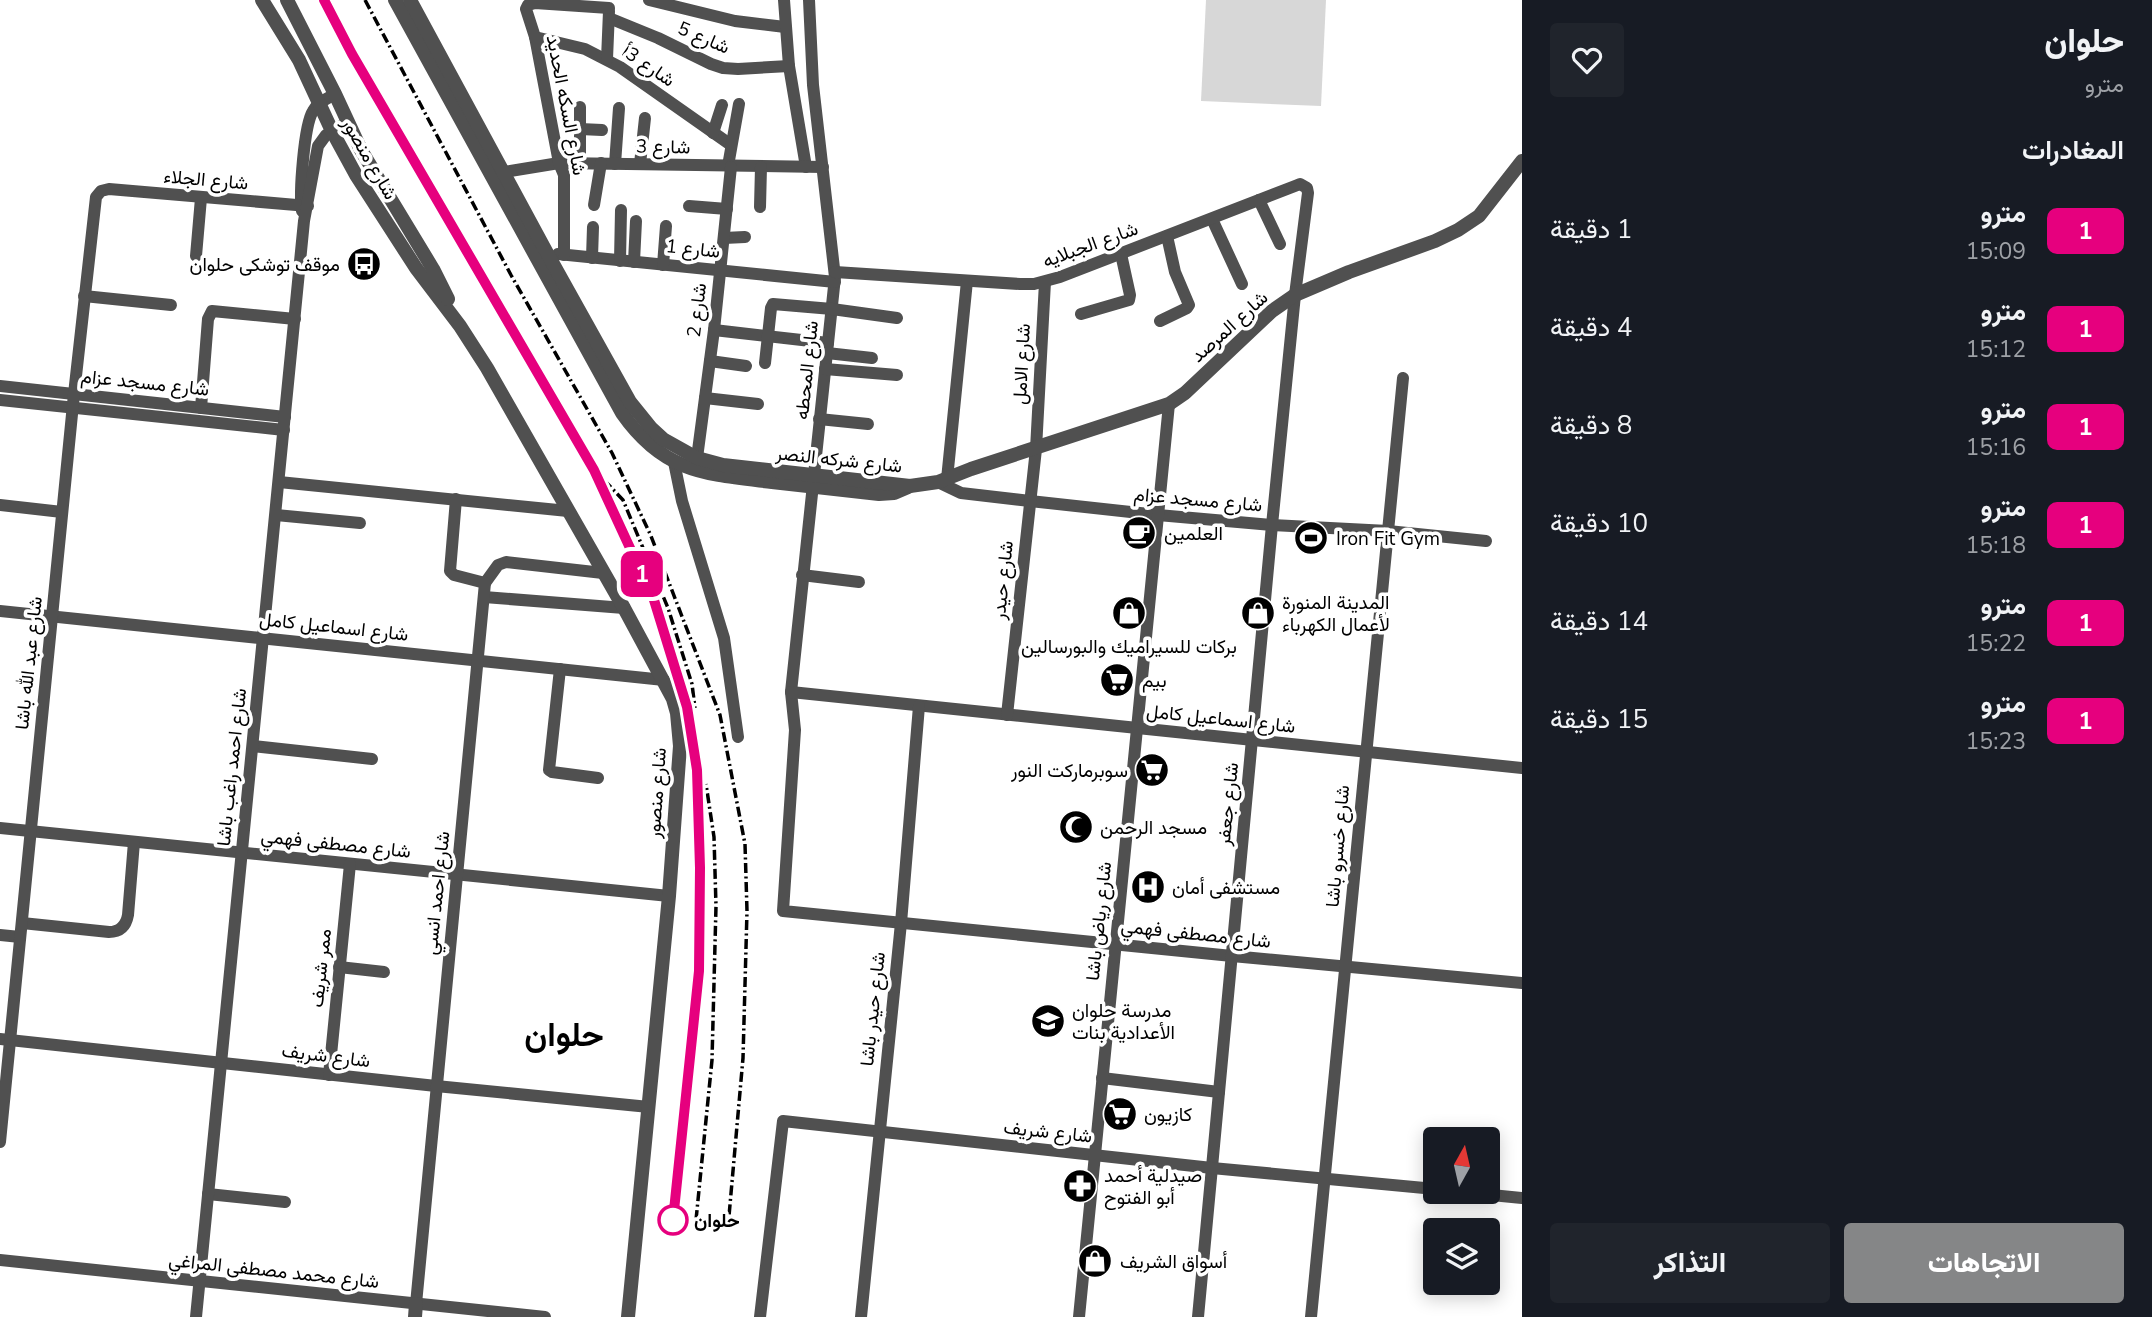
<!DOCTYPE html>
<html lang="ar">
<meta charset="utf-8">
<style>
body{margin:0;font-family:"Nunito Sans",Vazirmatn,sans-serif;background:#20242c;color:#f1f3f6;direction:rtl;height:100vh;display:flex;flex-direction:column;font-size:26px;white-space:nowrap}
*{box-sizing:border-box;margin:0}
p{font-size:23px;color:#9ea1a6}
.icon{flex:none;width:38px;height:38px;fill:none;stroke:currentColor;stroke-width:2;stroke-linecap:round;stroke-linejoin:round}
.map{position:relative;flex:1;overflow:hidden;direction:ltr}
.details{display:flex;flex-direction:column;background:#171b24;width:630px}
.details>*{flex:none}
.badge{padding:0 14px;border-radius:10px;font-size:24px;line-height:46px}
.needle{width:46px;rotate:8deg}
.buttons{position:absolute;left:1423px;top:1127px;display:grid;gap:14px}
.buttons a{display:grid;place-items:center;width:77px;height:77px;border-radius:7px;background:#171b24;box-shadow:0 4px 18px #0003;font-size:35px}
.map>.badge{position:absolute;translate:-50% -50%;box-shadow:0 0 0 4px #fff}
h2{padding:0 28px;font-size:26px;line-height:63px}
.round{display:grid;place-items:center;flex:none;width:74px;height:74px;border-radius:7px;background:#20242c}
.headline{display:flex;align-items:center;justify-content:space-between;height:119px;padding:0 28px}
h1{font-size:33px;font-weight:800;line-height:52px}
.button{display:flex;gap:14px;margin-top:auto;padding:14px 28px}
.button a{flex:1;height:80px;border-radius:7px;background:#858687;color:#fff;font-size:28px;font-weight:800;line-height:80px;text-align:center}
.button a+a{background:#20242c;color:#f1f3f6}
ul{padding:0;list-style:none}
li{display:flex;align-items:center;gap:21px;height:98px;padding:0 28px}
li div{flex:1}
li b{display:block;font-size:26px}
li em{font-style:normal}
li .badge{min-width:77px;font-weight:700;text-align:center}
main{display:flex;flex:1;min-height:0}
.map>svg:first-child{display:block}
.green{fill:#d7d7d7}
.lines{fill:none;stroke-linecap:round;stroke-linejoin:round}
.minor{stroke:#505050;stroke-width:12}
.tertiary{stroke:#505050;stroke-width:14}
.rail{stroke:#000;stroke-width:3.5;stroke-dasharray:10 3.5 2 3.5;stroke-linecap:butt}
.line-casing{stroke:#fff;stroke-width:16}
.line{stroke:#e6007e;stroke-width:10}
.stop-dot{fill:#fff;stroke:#e6007e;stroke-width:3.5}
.labels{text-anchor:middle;stroke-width:7;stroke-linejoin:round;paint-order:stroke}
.street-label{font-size:19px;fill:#000;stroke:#fff}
.poi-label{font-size:19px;fill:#000;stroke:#fff;text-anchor:start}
.stop-label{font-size:19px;font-weight:bold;fill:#000;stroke:#fff;text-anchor:start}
.town-label{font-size:33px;font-weight:bold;fill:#000;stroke:#fff}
</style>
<main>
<section class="details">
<div class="headline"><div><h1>حلوان</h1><p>مترو</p></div><a class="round"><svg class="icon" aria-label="heart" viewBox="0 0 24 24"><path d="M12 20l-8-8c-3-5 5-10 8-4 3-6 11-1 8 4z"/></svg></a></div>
<h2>المغادرات</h2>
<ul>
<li><span class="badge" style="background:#e6007e;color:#fff">1</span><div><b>مترو</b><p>15:09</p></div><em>1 دقيقة</em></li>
<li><span class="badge" style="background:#e6007e;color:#fff">1</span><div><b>مترو</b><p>15:12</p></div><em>4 دقيقة</em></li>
<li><span class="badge" style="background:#e6007e;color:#fff">1</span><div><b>مترو</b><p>15:16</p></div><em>8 دقيقة</em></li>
<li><span class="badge" style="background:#e6007e;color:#fff">1</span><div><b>مترو</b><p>15:18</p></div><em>10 دقيقة</em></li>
<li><span class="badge" style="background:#e6007e;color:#fff">1</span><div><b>مترو</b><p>15:22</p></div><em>14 دقيقة</em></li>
<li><span class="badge" style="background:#e6007e;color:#fff">1</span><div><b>مترو</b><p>15:23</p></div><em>15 دقيقة</em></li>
</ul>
<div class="button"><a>الاتجاهات</a><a>التذاكر</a></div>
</section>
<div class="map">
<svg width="1522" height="1317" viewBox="0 0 1522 1317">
<rect width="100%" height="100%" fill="#fff"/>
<polygon class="green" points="1206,0 1326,0 1321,106 1201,101"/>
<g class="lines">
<g class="minor">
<polyline points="649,0 735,21 785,27"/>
<polyline points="784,0 789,66 806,167"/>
<polyline points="809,0 813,85 835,277 791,692 795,730 783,911 1232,956 1522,983"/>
<polyline points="609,18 658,38 711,64 723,68 738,69 789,66"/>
<polyline points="535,37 585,49 620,67 731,145"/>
<polyline points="607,59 609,11"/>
<polyline points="580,107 580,163"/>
<polyline points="580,129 602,130"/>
<polyline points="713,133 722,105"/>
<polyline points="615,164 619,108"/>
<polyline points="640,164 645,118"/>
<polyline points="728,166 739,104"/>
<polyline points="504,172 559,163 823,167"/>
<polyline points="1259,200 1280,244"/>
<polyline points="594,205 601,163"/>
<polyline points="689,206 727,209"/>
<polyline points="760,207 761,167"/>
<path d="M 302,211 C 299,194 304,125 313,111 C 318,102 327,99 335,94"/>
<polyline points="1212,219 1242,284"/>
<polyline points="724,238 745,237"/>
<polyline points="558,254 835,282"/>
<polyline points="564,255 564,175 559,163 535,37 526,9 528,5 535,3 609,8"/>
<polyline points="196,256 201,198"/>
<polyline points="592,258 593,227"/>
<polyline points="620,261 621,210"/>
<polyline points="634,262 636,221"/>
<polyline points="663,265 666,226"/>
<polyline points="835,272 1020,284 1034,284 1060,277 1295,186 1300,184 1307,188 1308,193 1295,295 1272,525 1198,1317"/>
<polyline points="84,296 171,305"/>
<polyline points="1081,314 1129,300 1130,295 1121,254"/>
<polyline points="1160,321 1187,308 1189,305 1175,272 1167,236"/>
<polyline points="714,330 828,343"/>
<polyline points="827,353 872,358"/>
<polyline points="710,361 746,366"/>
<polyline points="765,363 771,308 773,304 832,309 897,318"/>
<polyline points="825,369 897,375"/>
<polyline points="0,386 285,417"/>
<polyline points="705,398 758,404"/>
<polyline points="0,400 284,430"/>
<polyline points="201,408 208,319 212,311 295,319"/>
<polyline points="819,419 868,424"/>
<polyline points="697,458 714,330 731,167"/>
<polyline points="674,462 682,501 724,638 738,737"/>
<polyline points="947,479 967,281"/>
<polyline points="279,482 568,511"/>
<polyline points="938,482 961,493 1030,501 1158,515 1272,525 1388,531 1486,541"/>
<polyline points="0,505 62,512"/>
<polyline points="276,515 360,523"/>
<polyline points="802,575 859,582"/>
<polyline points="485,583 498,565 506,562 603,573"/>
<polyline points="484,597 624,608"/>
<polyline points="0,611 664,680"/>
<polyline points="560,669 549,770 552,772 598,778"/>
<polyline points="791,692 1522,768"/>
<polyline points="1007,715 1036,449 1045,282"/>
<polyline points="253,746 372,759"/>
<polyline points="0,828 669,896"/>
<path d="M 22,923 L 109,932 C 120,932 126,926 128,915 L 134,842"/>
<polyline points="0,935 20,937"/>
<polyline points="339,967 384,972"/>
<polyline points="0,1039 436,1086 649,1107"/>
<polyline points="329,1075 350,864"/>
<polyline points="1102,1078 1219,1092"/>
<polyline points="0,1142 74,394 96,197 101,191 109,189 308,206"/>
<polyline points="1461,1192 1522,1198"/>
<polyline points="208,1194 285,1202"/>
<polyline points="0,1260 545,1317"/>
<polyline points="416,1304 485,583 454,575 450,571 456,499"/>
<polyline points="196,1317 304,221 318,146 326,135 347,122"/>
<polyline points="760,1317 783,1121 1212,1168 1435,1189"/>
<polyline points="861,1317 901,923 919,706"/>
<polyline points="1079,1317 1169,404"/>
<polyline points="1311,1317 1403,378"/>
</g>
<g class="tertiary">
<polyline points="262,0 299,60 332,131 356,175 416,268 460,326 487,368 624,608 673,699 677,713 680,746 669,896 628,1317"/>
<polyline points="287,0 335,94 361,150 433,269 448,299"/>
<path d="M 395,0 L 622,413 C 664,473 705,474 772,482 C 807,486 843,490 879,494 L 894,493 L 908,487"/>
<polyline points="410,0 547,253 630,402 651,428 663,439 697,458 723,465 910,486 938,482 971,469 1169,404 1185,393 1272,311 1295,295 1349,272 1435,241 1458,230 1479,216 1522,161"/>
<polyline points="415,1317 416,1304"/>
</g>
<g class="rail">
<polyline points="324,0 352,54 594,470 654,600 687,707 697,770 699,971 673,1220"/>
<polyline points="365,0 511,275 612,453 651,536 720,715 745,844 747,911 743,1058 729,1216"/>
<polyline points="604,480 623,500 668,608 692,684 695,708"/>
<polyline points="696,1220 712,1060 716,906 714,837 706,784"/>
</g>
</g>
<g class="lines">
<g class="line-casing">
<polyline id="line" points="324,0 352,54 594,470 654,600 687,707 697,770 700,868 699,971 673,1220"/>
</g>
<use href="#line" class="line"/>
</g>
<defs>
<g id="bus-disc" transform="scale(1.75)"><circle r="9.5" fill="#000" stroke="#fff"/><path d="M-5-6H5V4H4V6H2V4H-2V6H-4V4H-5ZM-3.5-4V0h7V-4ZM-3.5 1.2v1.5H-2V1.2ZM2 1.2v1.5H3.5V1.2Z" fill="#fff"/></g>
<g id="cafe-disc" transform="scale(1.75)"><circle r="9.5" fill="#000" stroke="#fff"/><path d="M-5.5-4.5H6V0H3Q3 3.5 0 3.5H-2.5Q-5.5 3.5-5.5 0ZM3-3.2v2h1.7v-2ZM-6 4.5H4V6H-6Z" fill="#fff"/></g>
<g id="stadium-disc" transform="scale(1.75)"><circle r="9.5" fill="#000" stroke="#fff"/><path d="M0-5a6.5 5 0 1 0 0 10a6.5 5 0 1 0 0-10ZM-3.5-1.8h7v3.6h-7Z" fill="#fff"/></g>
<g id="shop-disc" transform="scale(1.75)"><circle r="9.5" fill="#000" stroke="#fff"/><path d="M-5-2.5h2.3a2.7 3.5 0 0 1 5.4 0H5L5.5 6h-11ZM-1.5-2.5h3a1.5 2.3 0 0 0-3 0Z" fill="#fff"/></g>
<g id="supermarket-disc" transform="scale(1.75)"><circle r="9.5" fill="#000" stroke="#fff"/><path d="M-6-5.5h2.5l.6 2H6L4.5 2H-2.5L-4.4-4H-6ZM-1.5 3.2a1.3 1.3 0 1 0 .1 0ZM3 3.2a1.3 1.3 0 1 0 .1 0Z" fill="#fff"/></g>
<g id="mosque-disc" transform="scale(1.75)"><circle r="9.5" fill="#000" stroke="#fff"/><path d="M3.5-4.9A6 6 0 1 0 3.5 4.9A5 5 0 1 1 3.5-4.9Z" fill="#fff"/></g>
<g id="hospital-disc" transform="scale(1.75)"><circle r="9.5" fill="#000" stroke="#fff"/><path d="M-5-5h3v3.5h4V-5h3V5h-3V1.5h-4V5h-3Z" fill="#fff"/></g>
<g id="school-disc" transform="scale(1.75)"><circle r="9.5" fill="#000" stroke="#fff"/><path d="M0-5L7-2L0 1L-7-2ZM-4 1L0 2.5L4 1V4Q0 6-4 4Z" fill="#fff"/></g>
<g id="pharmacy-disc" transform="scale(1.75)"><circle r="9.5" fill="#000" stroke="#fff"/><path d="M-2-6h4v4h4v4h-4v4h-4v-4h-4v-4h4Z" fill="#fff"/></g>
</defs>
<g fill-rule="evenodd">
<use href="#bus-disc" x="364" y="264"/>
<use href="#cafe-disc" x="1139" y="533"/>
<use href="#stadium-disc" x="1311" y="538"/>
<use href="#shop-disc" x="1129" y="613"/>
<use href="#shop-disc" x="1258" y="613"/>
<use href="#supermarket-disc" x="1117" y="680"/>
<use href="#supermarket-disc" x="1152" y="770"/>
<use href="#mosque-disc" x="1076" y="827"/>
<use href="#hospital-disc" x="1148" y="887"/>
<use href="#school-disc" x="1048" y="1021"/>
<use href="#supermarket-disc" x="1120" y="1114"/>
<use href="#pharmacy-disc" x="1080" y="1186"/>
<use href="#shop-disc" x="1095" y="1261"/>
</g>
<circle class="stop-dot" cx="673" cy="1220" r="14"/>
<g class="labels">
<g class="street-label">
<text transform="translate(704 37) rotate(23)" y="7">شارع 5</text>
<text transform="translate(649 65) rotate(34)" y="7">شارع 3أ</text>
<text transform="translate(567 105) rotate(79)" y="7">شارع السكه الحديد</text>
<text transform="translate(663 146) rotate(1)" y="7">شارع 3</text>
<text transform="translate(370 158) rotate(60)" y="7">شارع منصور</text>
<text transform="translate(206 179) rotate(5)" y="7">شارع الجلاء</text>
<text transform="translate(1090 244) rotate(-20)" y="7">شارع الجبلايه</text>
<text transform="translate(693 248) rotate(6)" y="7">شارع 1</text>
<text transform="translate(696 310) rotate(-83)" y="7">شارع 2</text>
<text transform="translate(1229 326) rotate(-42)" y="7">شارع المرصد</text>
<text transform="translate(1021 364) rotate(-87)" y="7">شارع الامل</text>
<text transform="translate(806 370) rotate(-84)" y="7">شارع المحطه</text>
<text transform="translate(145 382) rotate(6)" y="7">شارع مسجد عزام</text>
<text transform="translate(839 459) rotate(6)" y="7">شارع شركه النصر</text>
<text transform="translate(1198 499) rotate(5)" y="7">شارع مسجد عزام</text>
<text transform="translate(1002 580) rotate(-84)" y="7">شارع حيدر</text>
<text transform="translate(334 626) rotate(6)" y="7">شارع اسماعيل كامل</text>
<text transform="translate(28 663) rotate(-84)" y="7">شارع عبد الله باشا</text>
<text transform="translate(1221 718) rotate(6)" y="7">شارع اسماعيل كامل</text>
<text transform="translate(231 767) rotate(-84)" y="7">شارع احمد راغب باشا</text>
<text transform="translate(656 793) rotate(-86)" y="7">شارع منصور</text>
<text transform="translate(1227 804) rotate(-84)" y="7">شارع جعفر</text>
<text transform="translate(336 843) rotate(6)" y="7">شارع مصطفى فهمي</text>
<text transform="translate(1337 846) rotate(-85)" y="7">شارع خسرو باشا</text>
<text transform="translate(436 893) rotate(-84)" y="7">شارع احمد انسي</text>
<text transform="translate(1098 921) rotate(-84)" y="7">شارع رياض باشا</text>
<text transform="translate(1196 933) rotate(6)" y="7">شارع مصطفى فهمي</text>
<text transform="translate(320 968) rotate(-84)" y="7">ممر شريف</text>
<text transform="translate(872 1009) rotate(-84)" y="7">شارع حيدر باشا</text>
<text transform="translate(326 1055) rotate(7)" y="7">شارع شريف</text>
<text transform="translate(1048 1131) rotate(6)" y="7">شارع شريف</text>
<text transform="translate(274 1270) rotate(6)" y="7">شارع محمد مصطفى المراغي</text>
</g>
<g class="poi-label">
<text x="340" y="271" text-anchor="end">موقف توشكى حلوان</text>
<text x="1164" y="540">العلمين</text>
<text x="1336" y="545">Iron Fit Gym</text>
<text x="1282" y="609">المدينة المنورة<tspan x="1282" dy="22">لأعمال الكهرباء</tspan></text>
<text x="1129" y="653" text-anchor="middle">بركات للسيراميك والبورسالين</text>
<text x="1142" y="687">بيم</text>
<text x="1128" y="777" text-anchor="end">سوبرماركت النور</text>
<text x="1100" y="834">مسجد الرحمن</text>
<text x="1172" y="894">مستشفى أمان</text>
<text x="1072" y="1017">مدرسة حلوان<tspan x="1072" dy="22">الأعدادية بنات</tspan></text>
<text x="1144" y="1121">كازيون</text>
<text x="1104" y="1182">صيدلية أحمد<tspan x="1104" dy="22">أبو الفتوح</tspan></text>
<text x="1120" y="1268">أسواق الشريف</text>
</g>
<g class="stop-label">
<text x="694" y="1227">حلوان</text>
</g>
<g class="town-label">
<text x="564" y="1046">حلوان</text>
</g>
</g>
</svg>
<div class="buttons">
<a><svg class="needle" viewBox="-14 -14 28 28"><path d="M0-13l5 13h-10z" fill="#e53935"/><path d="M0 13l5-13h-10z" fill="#9ea1a6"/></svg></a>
<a><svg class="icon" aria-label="layers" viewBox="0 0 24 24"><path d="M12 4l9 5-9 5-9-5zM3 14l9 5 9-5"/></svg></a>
</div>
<b class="badge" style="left:642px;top:574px;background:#e6007e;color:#fff">1</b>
</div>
</main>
